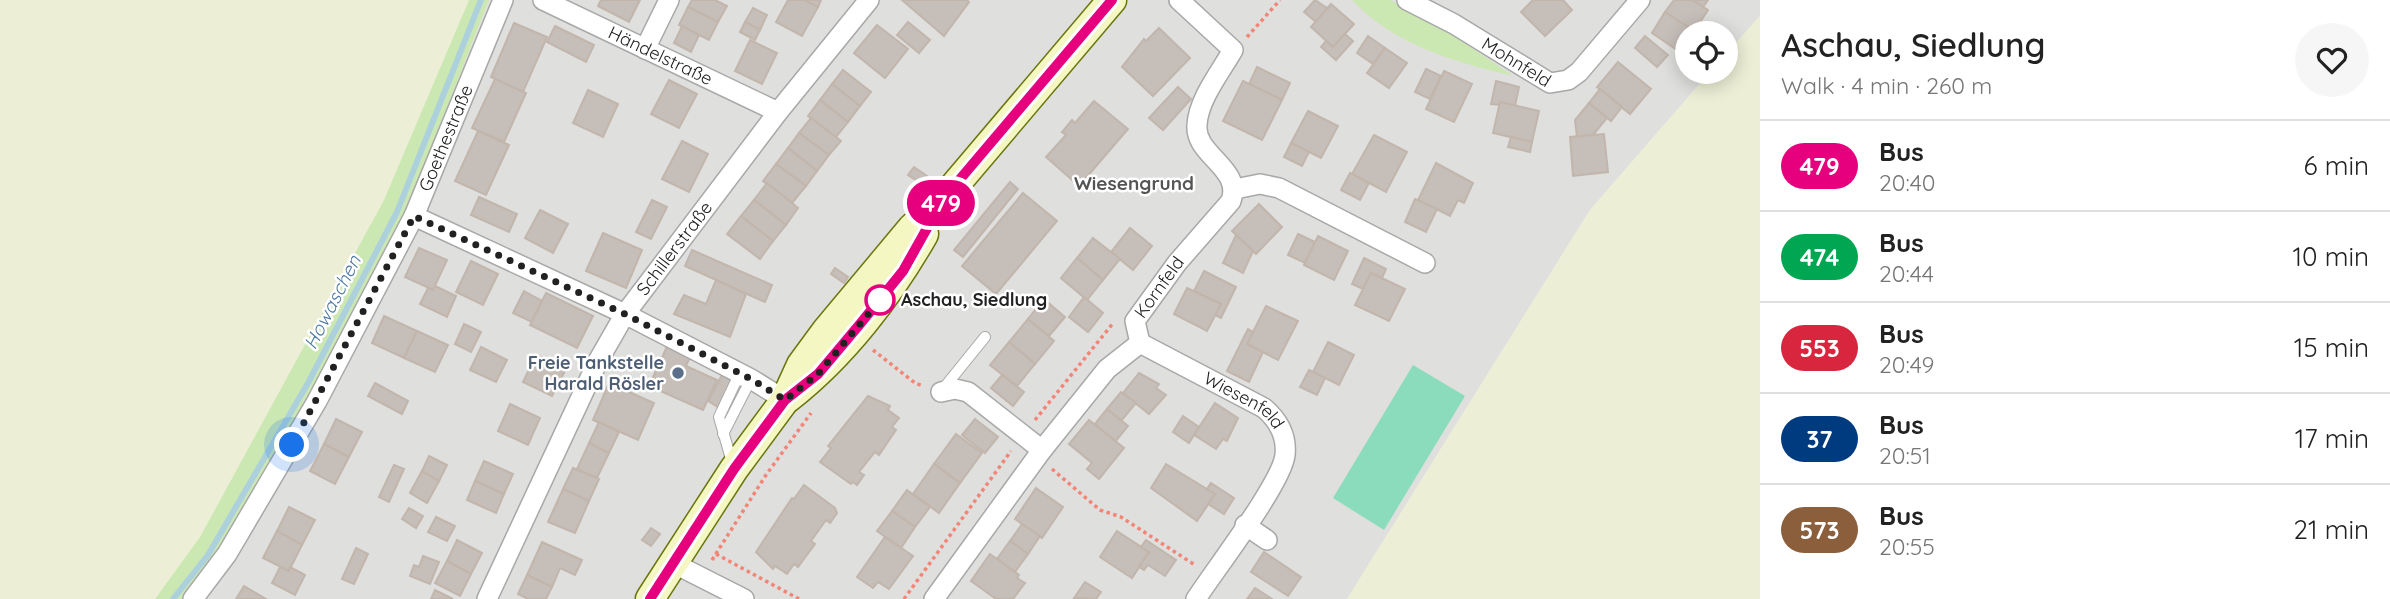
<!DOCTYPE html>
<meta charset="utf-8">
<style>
body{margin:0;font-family:Quicksand,sans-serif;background:#f6f6f6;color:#222;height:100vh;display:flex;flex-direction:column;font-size:26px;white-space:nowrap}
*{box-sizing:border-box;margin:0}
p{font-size:23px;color:#767676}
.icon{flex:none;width:38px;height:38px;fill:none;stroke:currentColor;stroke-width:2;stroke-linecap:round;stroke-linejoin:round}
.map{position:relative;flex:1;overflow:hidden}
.side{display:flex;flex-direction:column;background:#fff;width:630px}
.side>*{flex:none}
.badge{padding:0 14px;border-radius:23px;font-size:24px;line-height:46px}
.fabs{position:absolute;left:1675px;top:21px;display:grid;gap:14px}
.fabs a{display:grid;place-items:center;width:63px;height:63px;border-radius:50%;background:#fff;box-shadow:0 4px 18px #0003;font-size:35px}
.you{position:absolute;width:35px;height:35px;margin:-18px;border:5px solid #fff;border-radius:50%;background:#1a73e8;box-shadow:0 0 0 10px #1a73e833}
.map>.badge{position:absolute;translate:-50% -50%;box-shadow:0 0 0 4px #fff}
.round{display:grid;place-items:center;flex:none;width:74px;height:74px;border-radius:37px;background:#f6f6f6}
.headline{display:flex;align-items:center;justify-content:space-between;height:119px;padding:0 21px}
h1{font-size:33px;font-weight:600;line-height:52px}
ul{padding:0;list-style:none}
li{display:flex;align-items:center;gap:21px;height:91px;padding:0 21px;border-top:2px solid #e0e0e0}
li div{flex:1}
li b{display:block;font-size:26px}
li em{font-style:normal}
li .badge{min-width:77px;font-weight:700;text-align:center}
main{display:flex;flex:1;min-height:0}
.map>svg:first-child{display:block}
.residential{fill:#dfdfde}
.farmland{fill:#eceed5}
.grass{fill:#cce8b2}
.pitch{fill:#8bdcbd}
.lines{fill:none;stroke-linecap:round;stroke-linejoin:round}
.stream{stroke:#acd1dc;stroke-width:6}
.building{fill:#c6beb8;stroke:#c2b6ac;stroke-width:2}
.lane-casing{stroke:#a8a8a8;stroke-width:12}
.street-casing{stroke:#a8a8a8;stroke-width:22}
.secondary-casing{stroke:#6a760b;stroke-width:31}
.path{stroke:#f38577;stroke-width:3.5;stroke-dasharray:3.5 3.5;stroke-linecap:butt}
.lane{stroke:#fff;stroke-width:10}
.street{stroke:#fff;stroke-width:19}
.secondary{stroke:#f4f7c1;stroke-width:28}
.line-casing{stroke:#fff;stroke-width:16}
.line{stroke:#e6007e;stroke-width:10}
.walk{stroke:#212121;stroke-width:7;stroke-dasharray:0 12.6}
.stop-dot{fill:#fff;stroke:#e6007e;stroke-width:3.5}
.service-dot{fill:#5c6f8a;stroke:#fff;stroke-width:2.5}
.labels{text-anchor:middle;stroke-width:5;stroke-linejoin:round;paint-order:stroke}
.street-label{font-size:18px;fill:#212121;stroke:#fff}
.stop-label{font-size:18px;font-weight:bold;fill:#212121;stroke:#fff;text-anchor:start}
.service-label{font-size:18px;font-weight:bold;fill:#4e5e75;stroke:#fff;text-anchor:end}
.neighbourhood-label{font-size:19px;font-weight:bold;fill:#545454;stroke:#fff}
.water-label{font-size:19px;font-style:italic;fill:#4e7aa6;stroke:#fff}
</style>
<main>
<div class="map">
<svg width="1760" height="599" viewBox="0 0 1760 599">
<rect width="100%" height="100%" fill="#f1eee9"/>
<polygon class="residential" points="489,0 1760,0 1760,16 1726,54 1726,33 1687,33 1687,72 1710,72 1590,210 1347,599 185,599 406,213"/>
<g class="farmland">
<polygon points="0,0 469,0 384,200 200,537 155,599 0,599"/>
<polygon points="1760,16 1760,599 1347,599 1590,210 1710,72 1726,72 1726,54"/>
</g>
<g class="grass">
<polygon points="469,0 489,0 406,213 311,393 217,557 185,599 155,599 200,537 384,200"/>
<path d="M 1352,0 L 1390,0 L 1425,16 L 1513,76 C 1455,62 1394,45 1352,0 Z"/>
</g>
<polygon class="pitch" points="1413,365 1465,396 1384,530 1333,498"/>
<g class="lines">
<polyline class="stream" points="173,599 208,555 308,383 397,212 481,0"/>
</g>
<g class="building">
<polygon points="601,0 640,0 629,22 598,6"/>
<polygon points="692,0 715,0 727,6 718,22 688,7"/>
<polygon points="788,0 805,0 818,7 802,36 776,22"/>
<polygon points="805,0 821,0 818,7"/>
<polygon points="902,0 967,0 969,2 944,36"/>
<polygon points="1315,0 1327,8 1316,22 1304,12"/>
<polygon points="1533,0 1563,0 1572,10 1545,36 1521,12"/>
<polygon points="1674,0 1693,0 1708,10 1694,31 1665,12"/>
<polygon points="1693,0 1708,0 1703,7"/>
<polygon points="1331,4 1354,24 1333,47 1311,27"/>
<polygon points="688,7 718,22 709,40 679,25"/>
<polygon points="753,8 767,15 760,30 745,22"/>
<polygon points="1665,12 1694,31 1687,33 1687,41 1680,52 1652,33"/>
<polygon points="745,22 760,30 755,40 740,32"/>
<polygon points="908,22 930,40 919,53 897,35"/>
<polygon points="514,23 547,37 523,92 491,77"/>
<polygon points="877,25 908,49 885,78 854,53"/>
<polygon points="555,26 594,45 586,62 547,42"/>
<polygon points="682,26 699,35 691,52 674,43"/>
<polygon points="1159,28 1190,58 1153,96 1122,67 1144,39 1146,41"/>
<polygon points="1345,34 1353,41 1336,60 1321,47 1326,41 1333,47"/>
<polygon points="1368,36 1385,48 1373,64 1357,53"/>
<polygon points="1645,36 1668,55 1657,67 1635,48"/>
<polygon points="750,40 777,53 762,84 735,71"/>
<polygon points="1385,48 1407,63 1389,88 1367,73"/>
<polygon points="1618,62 1651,89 1630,114 1597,87"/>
<polygon points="1257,67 1290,83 1282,100 1249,84"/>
<polygon points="1426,69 1441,76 1430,99 1415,92"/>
<polygon points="843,70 871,92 860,106 832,84"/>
<polygon points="1444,71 1472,84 1454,122 1426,109"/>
<polygon points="495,79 526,93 504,142 472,128"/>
<polygon points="669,80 697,94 679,128 651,114"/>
<polygon points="1243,81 1282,100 1262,140 1223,121"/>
<polygon points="1496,81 1519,87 1515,106 1491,104"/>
<polygon points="832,84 860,106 848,122 820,100"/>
<polygon points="1178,87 1191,99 1163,130 1149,118"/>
<polygon points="1600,89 1622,107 1611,121 1589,103"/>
<polygon points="588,90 618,104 603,137 573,123"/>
<polygon points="820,100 848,122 836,137 808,116"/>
<polygon points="1094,101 1128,129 1079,186 1046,157 1066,135 1062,132 1072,120 1075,123"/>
<polygon points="1500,102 1539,111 1532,142 1493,133"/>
<polygon points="1589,103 1607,118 1593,135 1577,137 1575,120"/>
<polygon points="1308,111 1338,126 1321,158 1291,143"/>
<polygon points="811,118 841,141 829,155 799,133"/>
<polygon points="478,131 509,145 486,195 455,181"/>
<polygon points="799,133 829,155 817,171 788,148"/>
<polygon points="1604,134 1608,172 1573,176 1570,137"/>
<polygon points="1374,135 1407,152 1386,192 1352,174"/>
<polygon points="1511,137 1532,142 1530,152 1508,147"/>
<polygon points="682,141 708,154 689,192 662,179"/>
<polygon points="1291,143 1309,152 1302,166 1284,157"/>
<polygon points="788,148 817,171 806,186 776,164"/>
<polygon points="1436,163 1473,183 1464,203 1458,200 1450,216 1418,200"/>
<polygon points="776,164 806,186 792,203 763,181"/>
<polygon points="914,167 927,176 922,184 908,175"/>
<polygon points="1350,173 1369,183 1360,200 1341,190"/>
<polygon points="1010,182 1018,189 963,257 954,250"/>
<polygon points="767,183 798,208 786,225 754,200"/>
<polygon points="1023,193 1057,221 996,294 962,266"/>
<polygon points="479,197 517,214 509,232 471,215"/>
<polygon points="1415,199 1437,209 1426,232 1405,222"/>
<polygon points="652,200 667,207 651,239 636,232"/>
<polygon points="754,200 786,225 773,241 741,216"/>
<polygon points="1259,204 1282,227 1256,254 1232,231"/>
<polygon points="540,210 568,224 553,253 525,238"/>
<polygon points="741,216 773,241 760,259 727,234"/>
<polygon points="1130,228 1152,246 1133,270 1111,252"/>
<polygon points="603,233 642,250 626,288 586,271"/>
<polygon points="1298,234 1315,242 1305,263 1288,255"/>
<polygon points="1236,235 1253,251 1243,273 1223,263"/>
<polygon points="1318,236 1348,251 1334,280 1304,265"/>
<polygon points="1093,238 1120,259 1103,280 1077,258"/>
<polygon points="419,248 447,260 433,290 405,277"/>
<polygon points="692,250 772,285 765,302 685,266"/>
<polygon points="1077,258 1103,280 1087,300 1061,278"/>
<polygon points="1364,258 1386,269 1382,278 1371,273 1363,289 1352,284"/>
<polygon points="471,261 498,274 483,305 456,292"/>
<polygon points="835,268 848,277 844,283 831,274"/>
<polygon points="1204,271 1236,287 1221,318 1215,315 1221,304 1194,291"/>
<polygon points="1371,273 1405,289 1389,321 1355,305"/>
<polygon points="716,280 746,294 730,337 674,314 684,295 706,304"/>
<polygon points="435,286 456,296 447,317 420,304 428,288 433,290"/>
<polygon points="1187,288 1221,304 1207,331 1174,314"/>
<polygon points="524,291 542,301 532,322 513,313"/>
<polygon points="546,293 593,316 577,348 530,325"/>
<polygon points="1084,297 1103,313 1088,332 1069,317"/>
<polygon points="1044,299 1065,317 1049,336 1028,319"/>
<polygon points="1266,306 1298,321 1278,360 1247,344"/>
<polygon points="384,316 417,331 404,358 372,343"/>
<polygon points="1028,319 1054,341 1035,364 1009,342"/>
<polygon points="464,324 481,332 471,352 455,344"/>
<polygon points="1248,329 1253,332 1247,344 1263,352 1249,382 1227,371"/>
<polygon points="417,331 448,345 435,372 404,358"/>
<polygon points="669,342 692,352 686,366 717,380 703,410 649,386"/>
<polygon points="1009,342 1035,364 1017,386 990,365"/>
<polygon points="1328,342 1354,355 1339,385 1313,372"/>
<polygon points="481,347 507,360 496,382 470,370"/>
<polygon points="536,355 566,369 552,396 523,382"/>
<polygon points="1309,370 1325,378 1317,395 1300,387"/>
<polygon points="1139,373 1159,384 1156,388 1166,395 1149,414 1123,393"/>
<polygon points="722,375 748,390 734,417 708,401"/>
<polygon points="1002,375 1024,392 1013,406 991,388"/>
<polygon points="375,383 408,401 402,414 368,396"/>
<polygon points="609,383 654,403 638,440 593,420"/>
<polygon points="1121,392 1136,403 1121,421 1107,409"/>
<polygon points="868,396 890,406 888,410 899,418 892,427 896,430 879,455 875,452 859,472 864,475 857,485 853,482 851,484 820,462 831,448 828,446"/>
<polygon points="1215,403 1238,418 1227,441 1223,439 1216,449 1194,435"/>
<polygon points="510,404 540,418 528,445 498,431"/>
<polygon points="1107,409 1128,426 1115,442 1095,424"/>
<polygon points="1183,416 1199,427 1189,443 1173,432"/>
<polygon points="336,419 362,432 349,457 324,444"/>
<polygon points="975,419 998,437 985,453 962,435"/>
<polygon points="1089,420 1124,448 1099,479 1087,469 1092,463 1069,444"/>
<polygon points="599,422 619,432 609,453 589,443"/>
<polygon points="956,434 982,453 960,483 934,464"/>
<polygon points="589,443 609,453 597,478 577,469"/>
<polygon points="324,444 349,457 335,484 310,471"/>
<polygon points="429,456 447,465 439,481 422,471"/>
<polygon points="484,461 513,474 504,494 475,481"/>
<polygon points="934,464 960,483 939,513 913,494"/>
<polygon points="1166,464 1215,494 1197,521 1151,488"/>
<polygon points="394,465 404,469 389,502 379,497"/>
<polygon points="573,468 599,479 589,501 563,489"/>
<polygon points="422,471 439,481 427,503 410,493"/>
<polygon points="475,481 504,494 496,513 467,500"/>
<polygon points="1211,483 1234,498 1224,514 1208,504 1215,494 1207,489"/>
<polygon points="804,485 835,508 837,513 830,523 826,520 811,541 815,544 798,567 794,564 787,574 775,566 773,569 756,552 792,498 794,499"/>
<polygon points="1036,488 1063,507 1042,538 1015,519"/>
<polygon points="563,489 589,501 575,533 548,522"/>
<polygon points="907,490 930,507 915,527 892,511"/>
<polygon points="289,507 315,520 302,545 277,531"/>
<polygon points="409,508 423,516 416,528 402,519"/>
<polygon points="892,511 915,527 901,548 877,531"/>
<polygon points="436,517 455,526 447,541 428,532"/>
<polygon points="1022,524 1040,536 1028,554 1010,541"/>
<polygon points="651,528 660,534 651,546 642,540"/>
<polygon points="277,531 302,545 289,571 263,558"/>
<polygon points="1117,531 1149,552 1132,578 1100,557"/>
<polygon points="885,537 913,556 889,589 878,582 873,588 857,577"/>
<polygon points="457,540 482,553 471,574 447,561"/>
<polygon points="1146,540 1176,560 1165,576 1148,565 1144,570 1139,567 1149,552 1141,547"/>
<polygon points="1010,541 1028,554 1015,572 997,559"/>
<polygon points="542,542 582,560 575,575 560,568 552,587 527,575"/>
<polygon points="356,548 368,554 354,584 342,579"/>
<polygon points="1264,552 1301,577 1288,596 1251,572"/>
<polygon points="990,554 1019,575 1017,578 1025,583 1013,599 996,599 971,581"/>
<polygon points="423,556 439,562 430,584 410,576 414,565 419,567"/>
<polygon points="447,561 471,574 460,596 435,583"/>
<polygon points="280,567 289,571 290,567 305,575 295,595 272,583"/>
<polygon points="527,575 552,587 546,599 528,599 518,594"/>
<polygon points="1085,582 1101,592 1096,599 1074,598"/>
<polygon points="244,586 266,599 236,599"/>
<polygon points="1255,588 1272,599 1247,599"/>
<polygon points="435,590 453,599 431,599"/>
</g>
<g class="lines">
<g class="lane-casing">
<g id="lane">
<polyline points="943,389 985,337"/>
<polyline points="723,434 751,379"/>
<polyline points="733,466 719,417 736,381 746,380"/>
</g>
</g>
<g class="street-casing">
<g id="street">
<path id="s1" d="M 543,0 L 778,112"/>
<path id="s2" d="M 1407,0 L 1454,24 L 1550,83 L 1568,80 L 1579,72 L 1640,0"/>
<polyline points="645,49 669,0"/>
<polyline points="1235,189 1260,184 1279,188 1425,263"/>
<polyline points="414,216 625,314 751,379 785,400"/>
<path id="s3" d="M 1140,343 L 1264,408 C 1278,420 1287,436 1285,455 C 1282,483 1214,571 1196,599"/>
<polyline points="941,392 955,389 968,392 1042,450"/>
<polyline points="1245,525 1267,540"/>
<polyline points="675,564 744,599"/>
<path id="s4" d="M 193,599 L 227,554 L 317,401 L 414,216 L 503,0"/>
<path id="s5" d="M 487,599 L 598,361 L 625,314 L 778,112 L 869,0"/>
<path id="s6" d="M 934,599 L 1042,450 L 1107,369 L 1140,343 L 1135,321 L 1177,263 L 1231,201 C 1243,168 1194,155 1197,125 C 1198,100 1221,71 1233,50 L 1179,0"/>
</g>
</g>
<g class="secondary-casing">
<g id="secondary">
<path d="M 788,398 C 843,355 890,294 924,234"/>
<polyline points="650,599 734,469 785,400 801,365 826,331 912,228 944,198 1112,0"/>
</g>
</g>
<g class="path">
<polyline points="1247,37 1280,0"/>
<polyline points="873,350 915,383 923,386"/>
<polyline points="1035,420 1114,322"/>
<polyline points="1052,469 1100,510 1121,517 1195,565"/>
<polyline points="716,554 799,599"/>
<polyline points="712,560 766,475 811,413"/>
<polyline points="904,599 1011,451"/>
</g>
<use href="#lane" class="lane"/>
<use href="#street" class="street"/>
<use href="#secondary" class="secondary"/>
</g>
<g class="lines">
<g class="line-casing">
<polyline id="line" points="650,599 734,469 785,400 818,374 860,324 903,271 944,198 1112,0"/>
</g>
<use href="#line" class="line"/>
<polyline class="walk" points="292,445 414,216 625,314 751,379 785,400 818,374 880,300"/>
</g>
<circle class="stop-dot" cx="880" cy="300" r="14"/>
<circle class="service-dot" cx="678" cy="373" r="7"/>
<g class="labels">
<g class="street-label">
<text dy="6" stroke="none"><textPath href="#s1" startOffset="130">Händelstraße</textPath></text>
<text dy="6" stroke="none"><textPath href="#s2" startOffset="126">Mohnfeld</textPath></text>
<text dy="6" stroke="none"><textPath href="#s4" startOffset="527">Goethestraße</textPath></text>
<text dy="6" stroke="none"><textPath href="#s5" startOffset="399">Schillerstraße</textPath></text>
<text dy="6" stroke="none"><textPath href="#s6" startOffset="394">Kornfeld</textPath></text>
<text dy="6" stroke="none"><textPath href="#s3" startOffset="119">Wiesenfeld</textPath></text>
</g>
<g class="stop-label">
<text x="901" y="306">Aschau, Siedlung</text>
</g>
<g class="service-label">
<text x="664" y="369">Freie Tankstelle<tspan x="664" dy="21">Harald Rösler</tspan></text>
</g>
<g class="neighbourhood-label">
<text x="1134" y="190">Wiesengrund</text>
</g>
<g class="water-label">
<text transform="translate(332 302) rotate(-63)" y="7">Howaschen</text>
</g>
</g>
</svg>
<div class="fabs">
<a><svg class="icon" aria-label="locate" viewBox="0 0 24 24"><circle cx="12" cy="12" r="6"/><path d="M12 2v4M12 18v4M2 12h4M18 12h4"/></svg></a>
</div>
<div class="you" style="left:292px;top:445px"></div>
<b class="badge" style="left:941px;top:203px;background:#e6007e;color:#fff">479</b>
</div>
<section class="side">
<div class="headline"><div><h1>Aschau, Siedlung</h1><p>Walk · 4 min · 260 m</p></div><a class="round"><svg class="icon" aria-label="heart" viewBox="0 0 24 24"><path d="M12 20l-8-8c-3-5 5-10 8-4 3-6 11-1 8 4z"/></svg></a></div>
<ul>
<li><span class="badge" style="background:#e6007e;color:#fff">479</span><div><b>Bus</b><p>20:40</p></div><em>6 min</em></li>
<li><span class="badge" style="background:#00a651;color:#fff">474</span><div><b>Bus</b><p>20:44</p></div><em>10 min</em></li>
<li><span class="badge" style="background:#d7263d;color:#fff">553</span><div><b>Bus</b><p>20:49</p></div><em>15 min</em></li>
<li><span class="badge" style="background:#003b80;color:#fff">37</span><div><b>Bus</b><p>20:51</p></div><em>17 min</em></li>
<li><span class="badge" style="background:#8b5e3c;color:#fff">573</span><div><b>Bus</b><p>20:55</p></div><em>21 min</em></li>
</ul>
</section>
</main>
